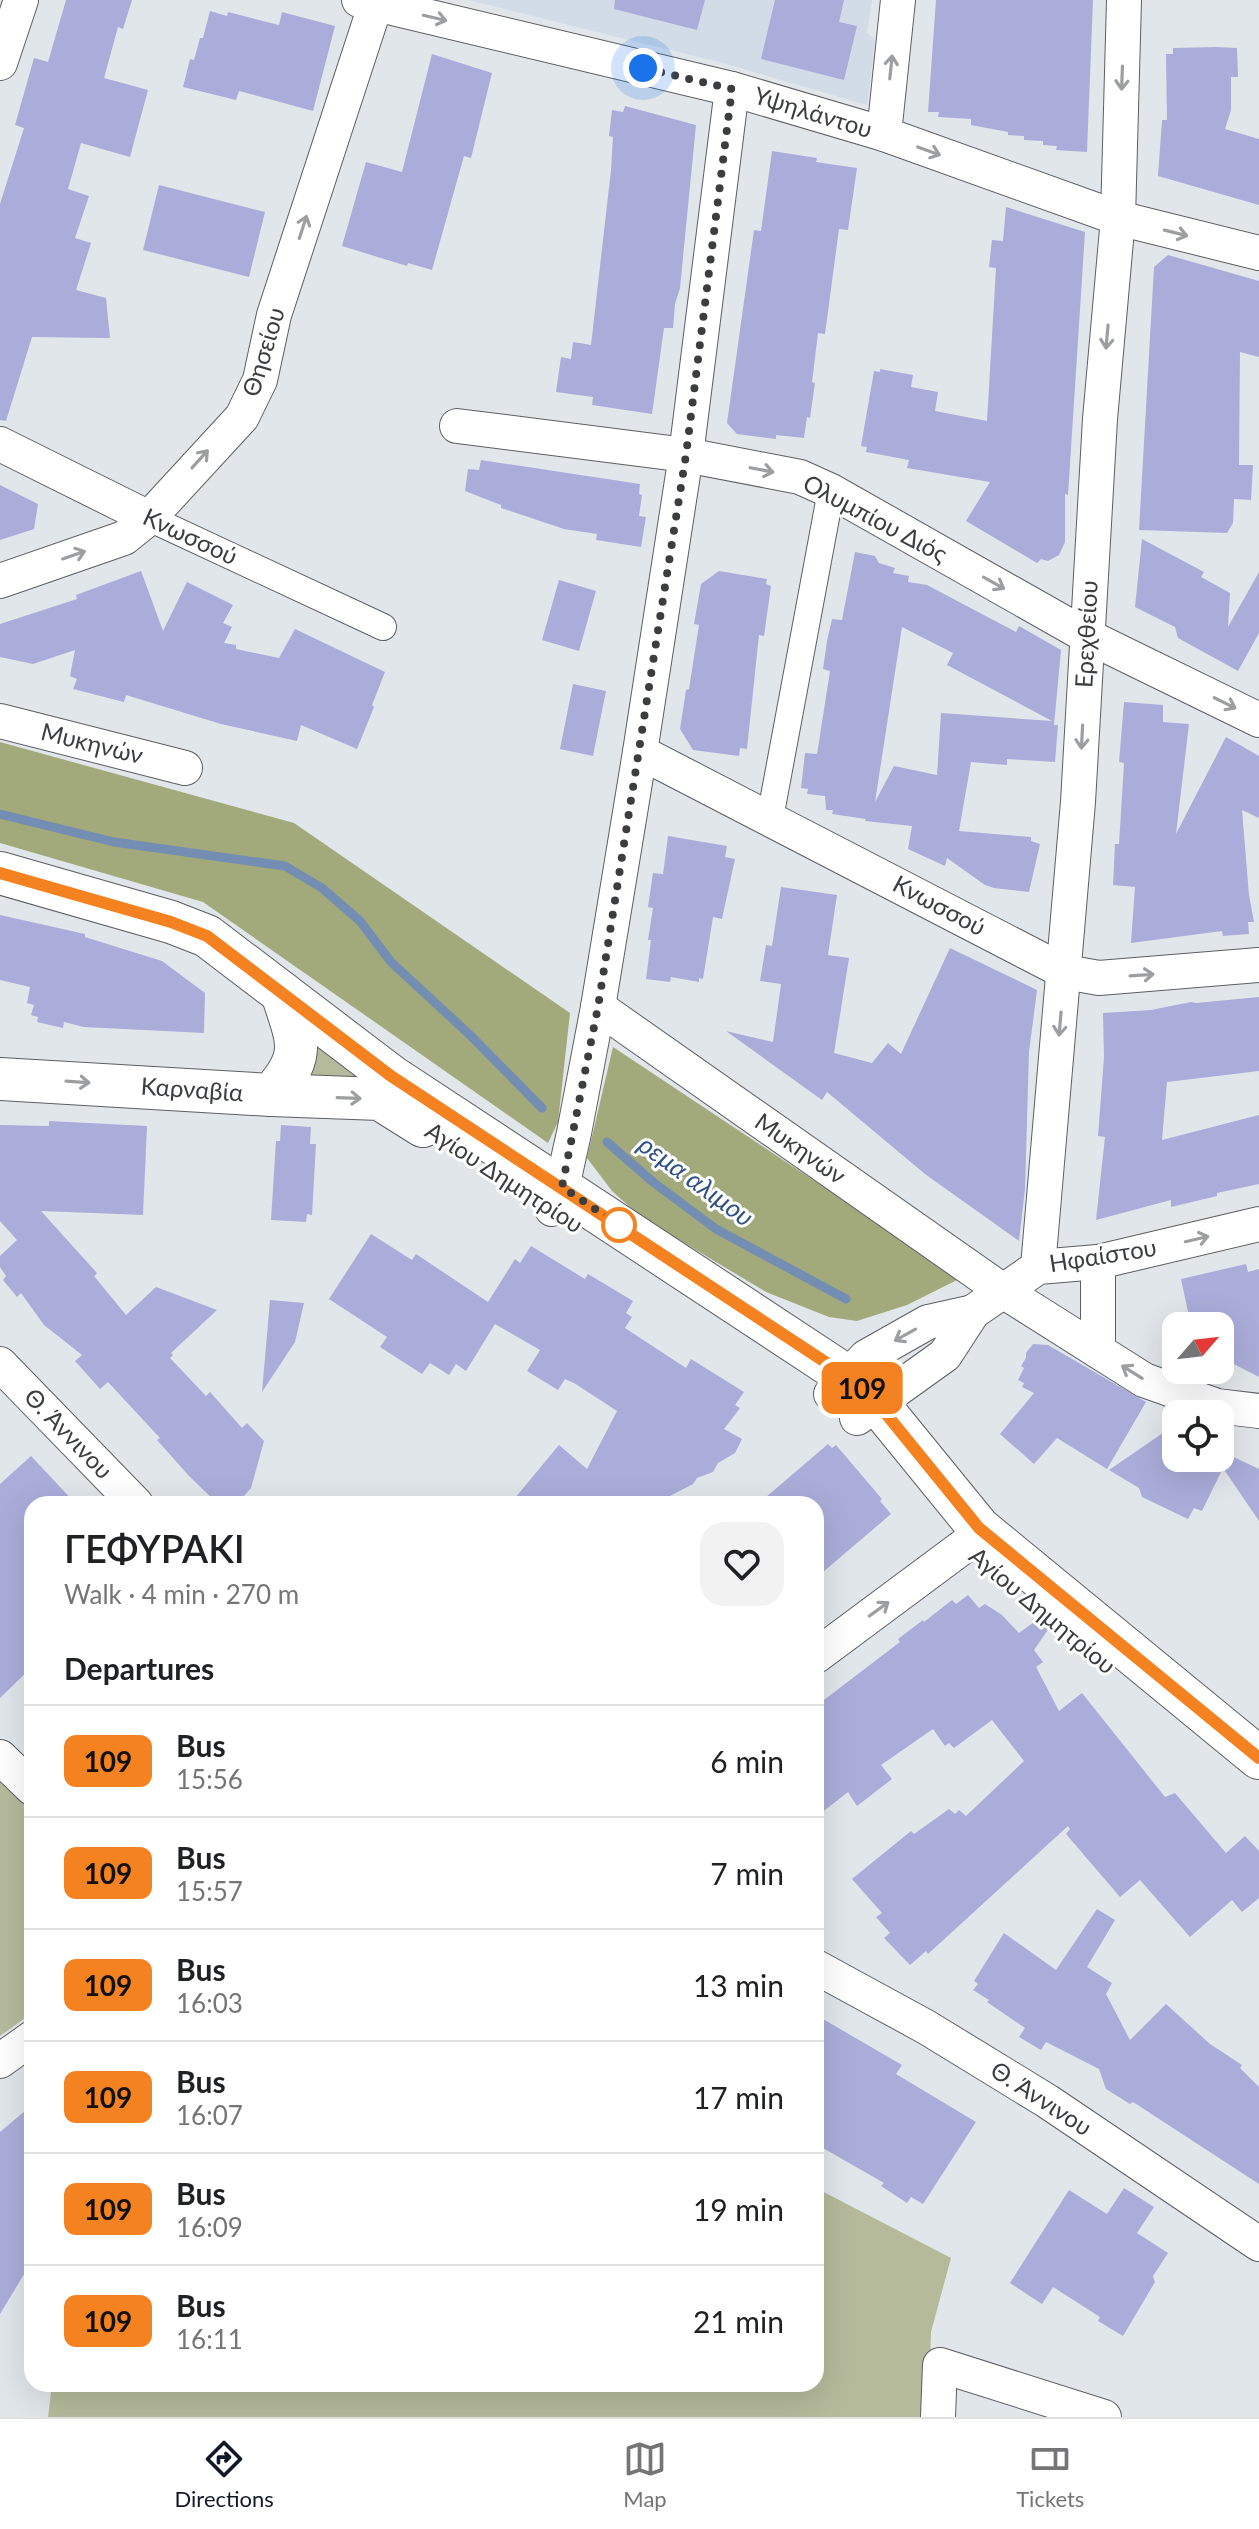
<!DOCTYPE html>
<meta charset="utf-8">
<style>
body{margin:0;font-family:Lato,sans-serif;background:#f2f2f2;color:#202124;height:100vh;display:flex;flex-direction:column;font-size:30px;white-space:nowrap}
*{box-sizing:border-box;margin:0}
p{font-size:26px;color:#757577}
.icon{flex:none;width:44px;height:44px;fill:none;stroke:currentColor;stroke-width:2;stroke-linecap:round;stroke-linejoin:round}
.map{position:relative;flex:1;overflow:hidden}
.panel{position:absolute;left:24px;top:1496px;width:800px;height:896px;display:flex;flex-direction:column;background:#fff;border-radius:24px;box-shadow:0 8px 32px #0002}
.panel>*{flex:none}
.badge{padding:0 16px;border-radius:12px;font-size:28px;line-height:52px}
.needle{width:52px;rotate:62deg}
.fabs{position:absolute;left:1162px;top:1312px;display:grid;gap:16px}
.fabs a{display:grid;place-items:center;width:72px;height:72px;border-radius:16px;background:#fff;box-shadow:0 8px 32px #0002;font-size:40px}
.you{position:absolute;width:40px;height:40px;margin:-20px;border:6px solid #fff;border-radius:50%;background:#1a73e8;box-shadow:0 0 0 12px #1a73e833}
.map>.badge{position:absolute;translate:-50% -50%;box-shadow:0 0 0 4px #fff}
h2{padding:0 40px;font-size:30px;line-height:72px}
.round{display:grid;place-items:center;flex:none;width:84px;height:84px;border-radius:24px;background:#f2f2f2}
.headline{display:flex;align-items:center;justify-content:space-between;height:136px;padding:0 40px}
h1{font-size:38px;font-weight:600;line-height:60px}
ul{padding:0;list-style:none}
li{display:flex;align-items:center;gap:24px;height:112px;padding:0 40px;border-top:2px solid #e0e0e0}
li div{flex:1}
li b{display:block;font-size:30px}
li em{font-style:normal}
li .badge{min-width:88px;font-weight:700;text-align:center}
.menu{display:flex;justify-content:space-around;align-items:center;height:112px;border-top:2px solid #e0e0e0;background:#fff;font-size:22px;color:#757577}
.menu a{display:grid;justify-items:center;gap:4px}
.menu .on{color:#111827}
.map>svg:first-child{display:block}
.built{fill:#d1dce7}
.green{fill:#b4ba9a}
.forest{fill:#a2aa7c}
.lines{fill:none;stroke-linecap:round;stroke-linejoin:round}
.stream{stroke:#748db2;stroke-width:9}
.building{fill:#aaadd9;fill-rule:evenodd}
.pedestrian-casing{stroke:#5b5f64;stroke-width:28}
.minor-casing{stroke:#5b5f64;stroke-width:36}
.tertiary-casing{stroke:#5b5f64;stroke-width:44}
.pedestrian{stroke:#fff;stroke-width:26}
.minor{stroke:#fff;stroke-width:34}
.tertiary{stroke:#fff;stroke-width:42}
.oneway{stroke:#9d9e9f}
.line-casing{stroke:#fff;stroke-width:18}
.line{stroke:#f58220;stroke-width:12}
.walk{stroke:#3b3d3f;stroke-width:8;stroke-dasharray:0 14.4}
.stop-dot{fill:#fff;stroke:#f58220;stroke-width:4}
.labels{text-anchor:middle;stroke-width:6;stroke-linejoin:round;paint-order:stroke}
.street-label{font-size:24px;fill:#3b3d3f;stroke:#fff}
.water-label{font-size:26px;font-style:italic;fill:#305285;stroke:#fff}
</style>
<div class="map">
<svg width="1259" height="2417" viewBox="0 0 1259 2417">
<rect width="100%" height="100%" fill="#e1e6eb"/>
<polygon class="built" points="468,0 872,0 867,33 875,40 867,105 719,62"/>
<g class="green">
<polygon points="314,1043 358,1073 357,1078 309,1075"/>
<polygon points="0,1776 32,1809 32,2013 0,2036"/>
<polygon points="816,2188 951,2258 931,2332 928,2417 48,2417 52,2384 816,2384"/>
</g>
<g class="forest">
<polygon points="0,742 294,823 570,1013 558,1122 548,1143 203,902 0,843"/>
<polygon points="613,1047 961,1278 907,1305 857,1321 829,1317 766,1292 641,1217 612,1191 587,1158"/>
</g>
<g class="lines">
<g class="stream">
<polyline points="0,814 114,842 285,866 322,888 360,921 391,962 470,1035 542,1108"/>
<polyline points="607,1142 653,1182 716,1229 846,1299"/>
</g>
</g>
<g class="building">
<polygon points="66,0 132,0 123,29 118,27 104,78 148,90 130,157 81,143 68,189 89,196 75,238 91,243 76,290 106,298 110,338 32,337 6,421 0,420 0,204 24,128 15,125 34,58 48,62"/>
<polygon points="615,0 705,0 697,30 614,9"/>
<polygon points="775,0 844,0 839,22 857,26 844,80 761,59"/>
<polygon points="936,0 1093,0 1087,152 1056,150 1057,146 1043,145 1043,141 1024,140 1024,136 1008,135 1008,132 971,125 971,119 938,117 939,112 928,112"/>
<polygon points="210,11 227,16 228,12 279,25 282,12 335,26 313,111 239,91 236,100 183,87 190,59 194,60 200,38 203,38"/>
<polygon points="1215,47 1237,48 1238,77 1231,77 1231,110 1225,129 1259,139 1259,205 1158,176 1162,120 1167,120 1166,54 1173,54 1173,48"/>
<polygon points="432,54 492,73 471,158 464,156 432,270 408,263 407,266 342,246 366,162 402,172"/>
<polygon points="625,106 696,125 680,288 675,304 673,328 664,328 652,414 592,405 593,397 556,392 561,357 571,359 573,342 591,345 611,170 613,137 609,136 612,110 623,112"/>
<polygon points="772,151 817,158 816,162 857,168 848,230 839,229 825,334 818,333 812,382 815,383 810,418 807,417 804,438 776,435 776,439 737,434 727,423 754,230 761,231"/>
<polygon points="159,185 265,212 249,277 143,250"/>
<polygon points="1006,207 1085,232 1068,495 1065,494 1065,542 1059,555 1048,561 1041,559 1037,563 966,521 990,482 907,468 909,460 866,452 867,447 861,446 874,371 880,372 880,369 913,375 911,387 938,392 935,411 987,421 996,268 989,267 992,240 1003,241"/>
<polygon points="1168,255 1259,281 1259,357 1240,352 1239,465 1253,465 1251,500 1234,499 1233,523 1227,533 1139,530 1154,267"/>
<polygon points="481,460 640,484 639,494 642,495 639,516 646,517 641,547 596,540 597,534 564,529 501,508 501,505 465,491 468,469 479,470"/>
<polygon points="0,485 38,504 34,529 0,540"/>
<polygon points="1142,539 1204,572 1201,577 1230,593 1228,627 1259,572 1259,633 1238,671 1178,638 1175,627 1135,607"/>
<path d="M 855,552 L 875,556 L 879,563 L 895,568 L 893,573 L 909,576 L 908,582 L 927,585 L 1016,632 L 1019,626 L 1061,650 L 1054,725 L 1058,725 L 1055,762 L 1007,759 L 1007,765 L 971,762 L 959,831 L 1031,837 L 1031,841 L 1040,844 L 1029,892 L 994,888 L 985,885 L 947,858 L 945,866 L 908,849 L 912,826 L 865,821 L 866,819 L 832,814 L 833,810 L 826,810 L 825,796 L 807,794 L 808,789 L 801,788 L 805,753 L 817,754 L 830,671 L 823,669 L 827,641 L 832,619 L 842,620 ZM 902,627 L 953,653 L 947,665 L 1052,721 L 941,713 L 937,775 L 894,766 L 875,802 Z"/>
<polygon points="141,571 163,631 187,582 233,605 223,623 232,627 224,643 236,645 236,649 279,658 295,629 385,672 372,705 374,707 357,749 301,725 297,741 221,724 126,695 124,702 73,689 77,679 70,676 75,650 33,664 0,657 0,624 77,599 76,595"/>
<polygon points="719,571 767,579 766,584 771,586 764,636 759,635 747,749 740,748 739,756 693,750 680,729 686,690 689,689 699,625 694,624 701,584"/>
<polygon points="559,580 596,591 579,651 542,640"/>
<polygon points="573,684 606,691 593,756 560,749"/>
<polygon points="1124,702 1163,705 1163,722 1189,724 1176,834 1226,737 1259,756 1259,818 1242,810 1249,895 1254,922 1248,922 1249,934 1223,936 1222,931 1131,943 1135,887 1113,885 1115,844 1119,844 1124,763 1119,762"/>
<polygon points="668,836 727,846 725,857 735,859 722,919 713,917 703,979 699,978 699,982 671,977 670,982 646,979 651,940 648,940 653,908 648,907 653,873 663,874"/>
<polygon points="781,887 837,895 828,955 849,958 834,1053 872,1063 888,1043 901,1054 950,948 1037,990 1029,1052 1025,1189 1019,1241 925,1174 827,1092 822,1100 726,1031 773,1042 781,984 760,981 766,945 772,946"/>
<polygon points="0,915 85,934 85,937 162,961 205,993 204,1033 84,1027 64,1022 63,1028 37,1022 38,1017 31,1015 34,1005 27,1003 30,987 0,980"/>
<polygon points="1259,997 1259,1071 1167,1082 1162,1140 1259,1115 1259,1184 1217,1193 1217,1196 1171,1207 1171,1200 1096,1220 1105,1137 1098,1136 1104,1057 1103,1013 1151,1010 1191,1002 1196,1003"/>
<polygon points="49,1121 147,1126 143,1215 41,1211 97,1273 94,1276 126,1315 156,1287 217,1310 171,1353 173,1355 170,1358 206,1396 210,1392 242,1428 247,1423 264,1441 251,1488 237,1504 218,1504 189,1476 157,1440 160,1438 108,1382 100,1389 75,1361 82,1355 44,1325 21,1293 17,1297 3,1280 6,1276 0,1267 0,1256 17,1240 0,1221 0,1125 49,1126"/>
<polygon points="281,1125 311,1127 310,1144 316,1144 312,1215 307,1214 306,1222 271,1220 276,1141 280,1141"/>
<polygon points="371,1234 412,1260 416,1254 488,1302 515,1259 520,1263 531,1246 585,1279 588,1274 633,1301 626,1313 632,1317 625,1328 686,1368 691,1359 744,1392 735,1405 740,1408 724,1429 742,1439 735,1453 718,1463 713,1472 697,1478 693,1484 668,1497 665,1504 510,1504 559,1445 587,1469 617,1411 574,1383 565,1379 558,1390 527,1371 540,1350 495,1324 466,1371 456,1364 449,1375 430,1363 422,1374 380,1347 387,1337 329,1299"/>
<polygon points="1246,1264 1248,1272 1259,1269 1259,1377 1220,1357 1220,1326 1191,1326 1181,1279"/>
<polygon points="270,1300 304,1303 295,1342 262,1392"/>
<polygon points="1033,1344 1048,1345 1146,1402 1107,1469 1057,1438 1034,1464 1000,1434 1034,1393 1022,1387 1024,1383 1018,1380 1024,1368 1021,1366 1026,1358 1026,1353"/>
<polygon points="1176,1424 1176,1458 1220,1458 1220,1428 1229,1432 1221,1451 1259,1469 1259,1521 1223,1468 1202,1511 1194,1508 1188,1519 1142,1497 1139,1488 1109,1470"/>
<polygon points="828,1444 832,1448 836,1445 882,1499 880,1501 891,1514 816,1578 816,1504 758,1504"/>
<polygon points="31,1456 76,1504 32,1504 32,1667 0,1698 0,1484"/>
<polygon points="968,1595 979,1608 985,1604 1002,1615 1019,1633 1045,1614 1054,1621 1034,1650 1043,1662 1036,1667 1059,1711 1082,1693 1165,1797 1175,1793 1226,1853 1245,1836 1259,1851 1259,1898 1242,1912 1232,1900 1190,1937 1140,1880 1120,1897 1066,1834 1070,1829 1068,1826 928,1954 926,1951 910,1965 884,1938 890,1933 876,1917 882,1913 852,1879 911,1831 914,1834 949,1809 955,1814 959,1810 966,1816 1024,1761 992,1720 954,1748 949,1743 945,1746 933,1729 881,1765 892,1779 857,1806 848,1792 816,1817 816,1706 900,1642 898,1639 923,1620 924,1622 952,1600 956,1604"/>
<polygon points="1097,1909 1115,1920 1087,1967 1112,1983 1106,1994 1130,2040 1166,2004 1210,2044 1242,2065 1240,2068 1259,2087 1259,2184 1133,2102 1130,2104 1106,2089 1099,2069 1046,2042 1041,2050 1019,2037 1025,2028 987,2002 989,2000 973,1990 978,1984 974,1981 1004,1933 1056,1970"/>
<polygon points="816,2015 902,2065 896,2074 976,2122 923,2204 911,2197 907,2203 881,2186 884,2183 816,2144"/>
<polygon points="32,2105 32,2261 0,2314 0,2132"/>
<polygon points="1124,2188 1154,2207 1137,2233 1168,2253 1153,2276 1155,2282 1123,2336 1098,2321 1100,2317 1053,2287 1042,2304 1010,2283 1069,2190 1107,2214"/>
</g>
<g class="lines">
<g class="pedestrian-casing">
<g id="pedestrian">
<polyline points="149,518 383,627"/>
<polyline points="770,818 831,491"/>
</g>
</g>
<g class="minor-casing">
<g id="minor">
<polyline points="359,0 732,89 884,134 1118,218 1259,253"/>
<polyline points="0,63 21,0"/>
<polyline points="884,134 898,0"/>
<polyline points="457,426 686,455 800,477 831,491 1087,636 1259,720"/>
<polyline points="0,444 149,518"/>
<polyline points="0,581 124,538 149,518 242,417 260,380 274,315 377,0"/>
<polyline points="0,721 185,768"/>
<polyline points="640,752 1065,972 1099,978 1259,965"/>
<polyline points="598,1007 1003,1291 1144,1380 1217,1406 1259,1411"/>
<polyline points="552,1209 562,1187 574,1133 598,1007 640,752 686,455 732,89"/>
<polyline points="1098,1262 1098,1351"/>
<polyline points="1038,1267 1078,802 1100,419 1118,218 1124,0"/>
<polyline points="0,1364 136,1504"/>
<polyline points="831,1394 866,1357 928,1322 973,1312"/>
<polyline points="857,1418 945,1355 973,1312 1038,1267 1098,1262 1259,1224"/>
<polyline points="816,1656 964,1546"/>
<polyline points="0,1757 32,1788"/>
<polyline points="816,1967 926,2027 1047,2101 1259,2244"/>
<polyline points="0,2061 32,2038"/>
<polyline points="938,2417 940,2365 1104,2417"/>
</g>
</g>
<g class="tertiary-casing">
<g id="tertiary">
<polyline points="0,873 171,922 207,936 391,1076 848,1377 878,1404 979,1528 1259,1758"/>
<polyline points="0,1079 271,1095 380,1099 423,1126"/>
<path d="M 271,1095 C 308,1054 297,1041 282,993"/>
</g>
</g>
<use href="#pedestrian" class="pedestrian"/>
<use href="#minor" class="minor"/>
<use href="#tertiary" class="tertiary"/>
</g>
<defs><path id="oneway-shaft" d="M-6 0H5M1.5-3L5.5 0L1.5 3" fill="none" stroke-width="1.6" stroke-linecap="round" stroke-linejoin="round" transform="scale(2)"/></defs>
<g class="oneway">
<use href="#oneway-shaft" transform="translate(435 18) rotate(13)"/>
<use href="#oneway-shaft" transform="translate(891 67) rotate(-84)"/>
<use href="#oneway-shaft" transform="translate(1122 78) rotate(92)"/>
<use href="#oneway-shaft" transform="translate(929 151) rotate(20)"/>
<use href="#oneway-shaft" transform="translate(303 227) rotate(-72)"/>
<use href="#oneway-shaft" transform="translate(1176 233) rotate(14)"/>
<use href="#oneway-shaft" transform="translate(1107 337) rotate(95)"/>
<use href="#oneway-shaft" transform="translate(200 459) rotate(-48)"/>
<use href="#oneway-shaft" transform="translate(762 470) rotate(11)"/>
<use href="#oneway-shaft" transform="translate(74 555) rotate(-19)"/>
<use href="#oneway-shaft" transform="translate(994 583) rotate(29)"/>
<use href="#oneway-shaft" transform="translate(1225 703) rotate(26)"/>
<use href="#oneway-shaft" transform="translate(1082 737) rotate(93)"/>
<use href="#oneway-shaft" transform="translate(1142 975) rotate(-4)"/>
<use href="#oneway-shaft" transform="translate(1060 1024) rotate(95)"/>
<use href="#oneway-shaft" transform="translate(78 1082) rotate(4)"/>
<use href="#oneway-shaft" transform="translate(349 1098) rotate(2)"/>
<use href="#oneway-shaft" transform="translate(1197 1239) rotate(-13)"/>
<use href="#oneway-shaft" transform="translate(905 1335) rotate(151)"/>
<use href="#oneway-shaft" transform="translate(1132 1372) rotate(-148)"/>
<use href="#oneway-shaft" transform="translate(879 1609) rotate(-36)"/>
</g>
<g class="lines">
<g class="line-casing">
<polyline id="line" points="0,873 171,922 207,936 391,1076 848,1377 878,1404 979,1528 1259,1758"/>
</g>
<use href="#line" class="line"/>
<polyline class="walk" points="619,1225 562,1187 598,1007 686,455 732,89 643,68"/>
</g>
<circle class="stop-dot" cx="619" cy="1225" r="16"/>
<g class="labels">
<g class="street-label">
<text transform="translate(813 113) rotate(17)" y="8">Υψηλάντου</text>
<text transform="translate(264 352) rotate(-73)" y="8">Θησείου</text>
<text transform="translate(875 519) rotate(28)" y="8">Ολυμπίου Διός</text>
<text transform="translate(190 537) rotate(25)" y="8">Κνωσσού</text>
<text transform="translate(1087 634) rotate(-87)" y="8">Ερεχθείου</text>
<text transform="translate(92 744) rotate(14)" y="8">Μυκηνών</text>
<text transform="translate(939 906) rotate(28)" y="8">Κνωσσού</text>
<text transform="translate(192 1090) rotate(4)" y="8">Καρναβία</text>
<text transform="translate(800 1149) rotate(35)" y="8">Μυκηνών</text>
<text transform="translate(504 1178) rotate(33)" y="8">Αγίου Δημητρίου</text>
<text transform="translate(1103 1256) rotate(-9)" y="8">Ηφαίστου</text>
<text transform="translate(68 1434) rotate(46)" y="8">Θ. Άννινου</text>
<text transform="translate(1042 1611) rotate(40)" y="8">Αγίου Δημητρίου</text>
<text transform="translate(1041 2099) rotate(33)" y="8">Θ. Άννινου</text>
</g>
<g class="water-label">
<text transform="translate(696 1181) rotate(36)" y="9">ρεμα αλιμου</text>
</g>
</g>
</svg>
<div class="fabs">
<a><svg class="needle" viewBox="-14 -14 28 28"><path d="M0-13l5 13h-10z" fill="#e53935"/><path d="M0 13l5-13h-10z" fill="#757577"/></svg></a>
<a><svg class="icon" aria-label="locate" viewBox="0 0 24 24"><circle cx="12" cy="12" r="6"/><path d="M12 2v4M12 18v4M2 12h4M18 12h4"/></svg></a>
</div>
<div class="you" style="left:643px;top:68px"></div>
<b class="badge" style="left:862px;top:1388px;background:#f58220;color:#111">109</b>
<section class="panel">
<div class="headline"><div><h1>ΓΕΦΥΡΑΚΙ</h1><p>Walk · 4 min · 270 m</p></div><a class="round"><svg class="icon" aria-label="heart" viewBox="0 0 24 24"><path d="M12 20l-8-8c-3-5 5-10 8-4 3-6 11-1 8 4z"/></svg></a></div>
<h2>Departures</h2>
<ul>
<li><span class="badge" style="background:#f58220;color:#111">109</span><div><b>Bus</b><p>15:56</p></div><em>6 min</em></li>
<li><span class="badge" style="background:#f58220;color:#111">109</span><div><b>Bus</b><p>15:57</p></div><em>7 min</em></li>
<li><span class="badge" style="background:#f58220;color:#111">109</span><div><b>Bus</b><p>16:03</p></div><em>13 min</em></li>
<li><span class="badge" style="background:#f58220;color:#111">109</span><div><b>Bus</b><p>16:07</p></div><em>17 min</em></li>
<li><span class="badge" style="background:#f58220;color:#111">109</span><div><b>Bus</b><p>16:09</p></div><em>19 min</em></li>
<li><span class="badge" style="background:#f58220;color:#111">109</span><div><b>Bus</b><p>16:11</p></div><em>21 min</em></li>
</ul>
</section>
</div>
<nav class="menu">
<a class="on"><svg class="icon" aria-label="directions" viewBox="0 0 24 24"><path d="M12 3l9 9-9 9-9-9zM9 14v-3h6M13 9l2 2-2 2"/></svg>Directions</a>
<a><svg class="icon" aria-label="map" viewBox="0 0 24 24"><path d="M3 6l6-2 6 2 6-2v14l-6 2-6-2-6 2zM9 4v14M15 6v14"/></svg>Map</a>
<a><svg class="icon" aria-label="tickets" viewBox="0 0 24 24"><path d="M3 7h18v10H3zM15 7v10"/></svg>Tickets</a>
</nav>
